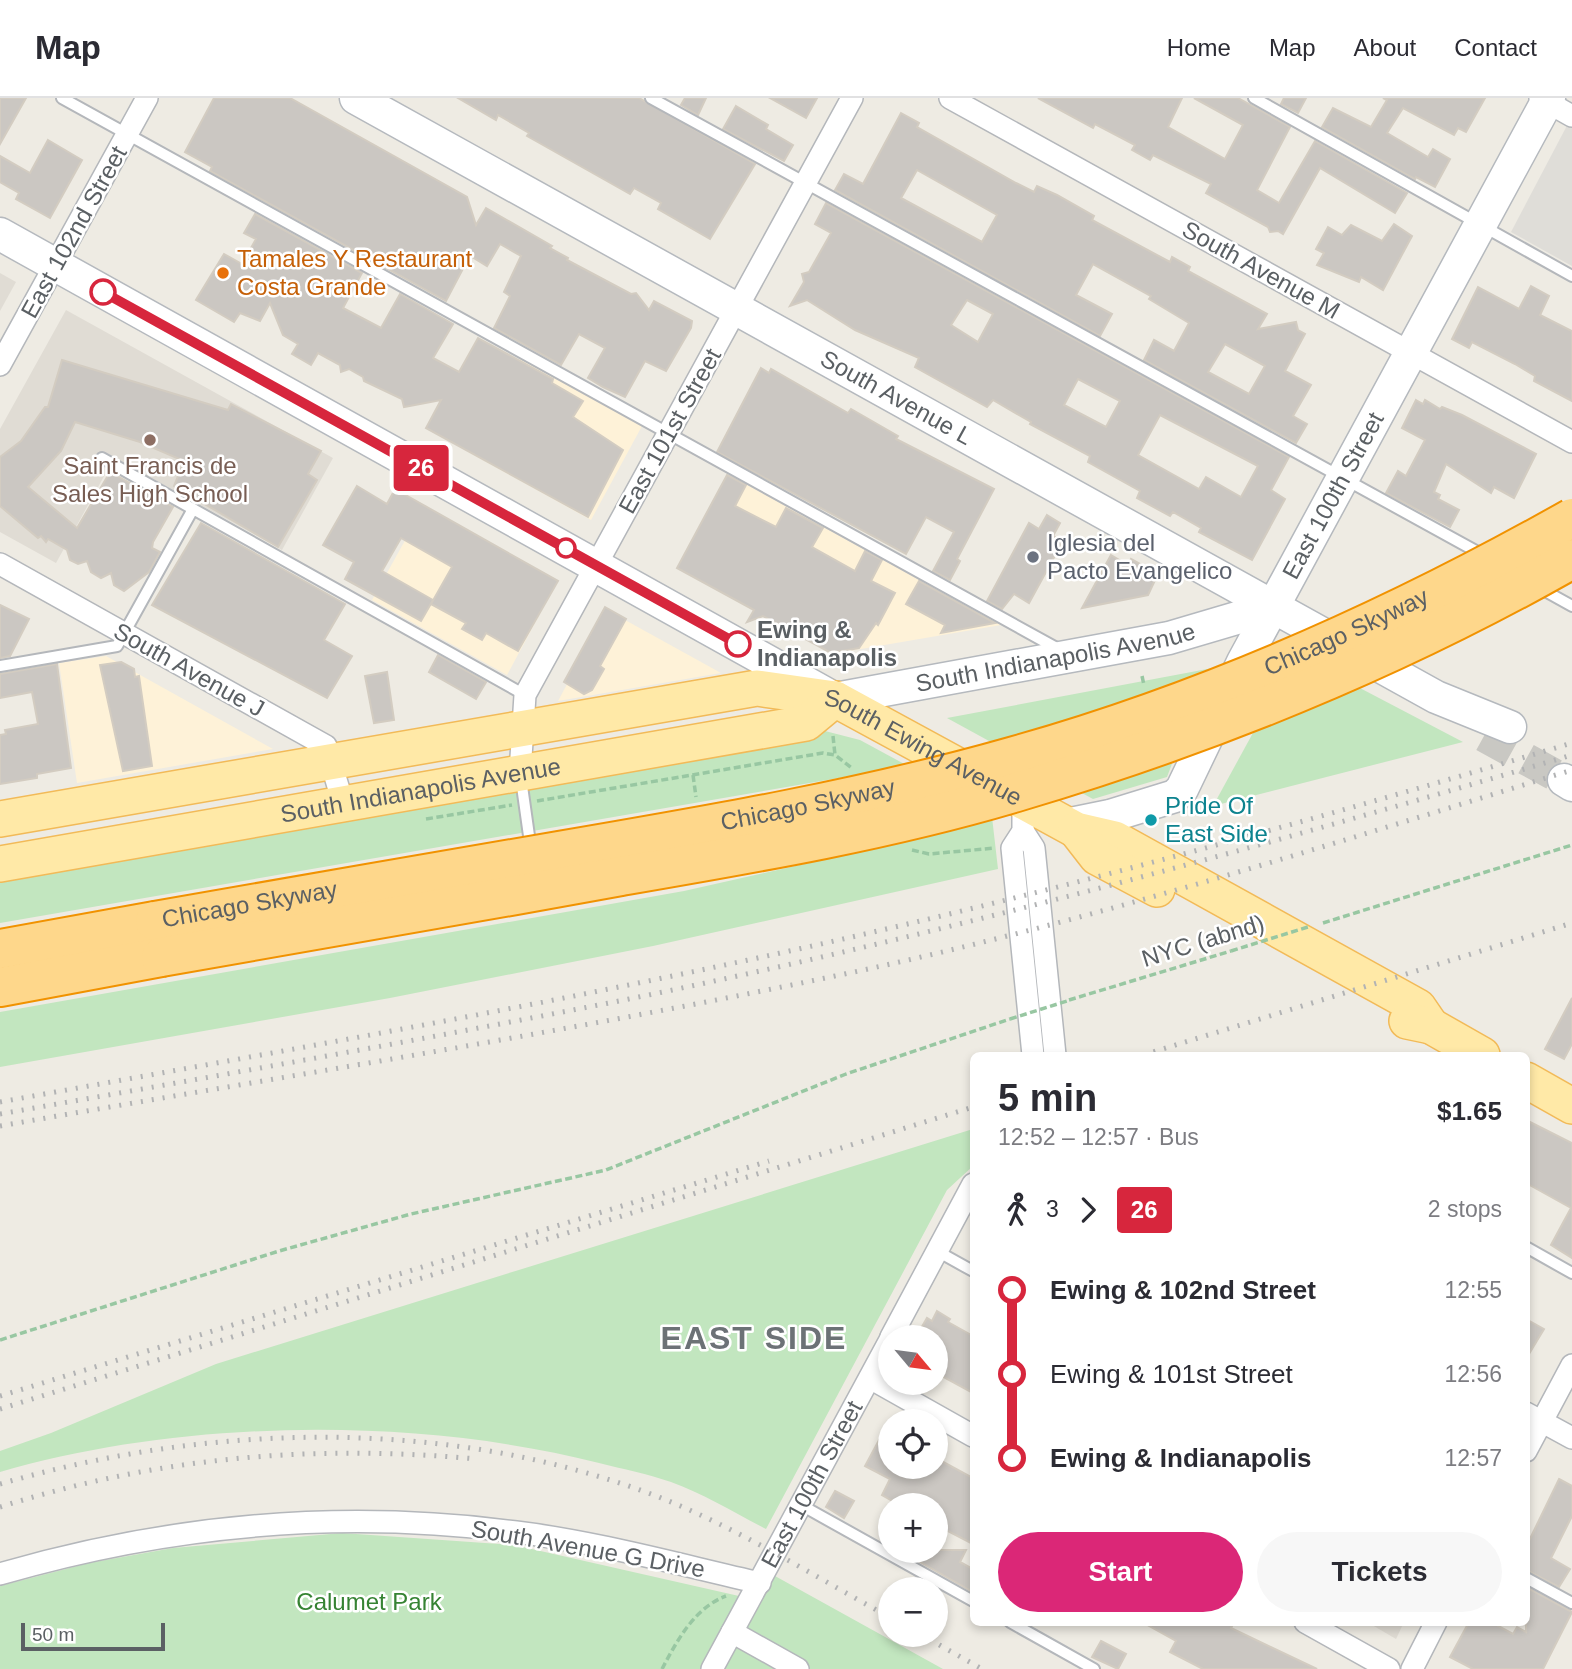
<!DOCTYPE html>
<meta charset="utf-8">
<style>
body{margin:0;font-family:Helvetica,sans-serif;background:#f7f7f7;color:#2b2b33;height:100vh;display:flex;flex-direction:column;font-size:26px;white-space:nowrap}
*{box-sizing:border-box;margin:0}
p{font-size:23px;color:#7c7c81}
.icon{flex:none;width:38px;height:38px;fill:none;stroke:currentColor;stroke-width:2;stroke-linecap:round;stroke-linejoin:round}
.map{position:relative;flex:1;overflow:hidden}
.drawer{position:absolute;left:970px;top:954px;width:560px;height:574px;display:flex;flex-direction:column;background:#fff;border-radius:10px;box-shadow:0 4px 10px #0003}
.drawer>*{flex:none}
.badge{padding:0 14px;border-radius:5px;font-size:24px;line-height:46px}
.needle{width:46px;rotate:119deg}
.fabs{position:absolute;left:878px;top:1227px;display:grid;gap:14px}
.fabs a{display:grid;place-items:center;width:70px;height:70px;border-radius:50%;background:#fff;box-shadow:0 4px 10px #0003;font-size:35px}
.scale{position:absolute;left:21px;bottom:18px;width:144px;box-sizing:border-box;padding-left:7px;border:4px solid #5b6064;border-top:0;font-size:19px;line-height:24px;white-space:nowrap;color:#5b6064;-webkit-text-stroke:5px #fff;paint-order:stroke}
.map>.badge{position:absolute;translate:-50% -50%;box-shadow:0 0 0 4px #fff}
.legs{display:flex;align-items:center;gap:10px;height:77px;padding:0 28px;font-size:23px}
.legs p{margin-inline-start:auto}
.summary{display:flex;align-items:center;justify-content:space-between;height:119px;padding:0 28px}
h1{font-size:38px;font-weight:600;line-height:52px}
.button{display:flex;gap:14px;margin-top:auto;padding:14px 28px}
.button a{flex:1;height:80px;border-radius:42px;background:#db2777;color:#fff;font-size:28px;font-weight:600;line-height:80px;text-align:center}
.button a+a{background:#f7f7f7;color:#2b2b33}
ul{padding:0 28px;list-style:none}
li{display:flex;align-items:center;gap:24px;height:84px;font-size:26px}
li i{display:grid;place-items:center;width:10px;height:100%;margin:0 9px;background:currentColor}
li i::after{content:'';width:18px;height:18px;margin:-9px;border:5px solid;border-radius:50%;background:#fff}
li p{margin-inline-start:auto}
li:first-child i{background:linear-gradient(#0000 50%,currentColor 0)}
li:last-child i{background:linear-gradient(currentColor 50%,#0000 0)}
header{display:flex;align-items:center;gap:42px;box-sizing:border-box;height:98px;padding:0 35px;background:#fff;border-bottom:2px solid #e1e1e2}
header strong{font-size:33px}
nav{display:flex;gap:38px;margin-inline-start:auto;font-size:24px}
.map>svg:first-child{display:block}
.commercial{fill:#fef2d8}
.industrial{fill:#dfddd8}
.education{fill:#e0dcd4}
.green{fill:#c2e6bf}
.building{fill:#cbc7c2;stroke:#d3ccc1;stroke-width:2;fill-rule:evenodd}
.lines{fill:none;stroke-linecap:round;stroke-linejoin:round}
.secondary-tunnel{stroke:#c9c8c3;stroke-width:32;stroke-dasharray:32 16;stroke-linecap:butt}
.lane-casing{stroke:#b4b7bb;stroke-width:14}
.street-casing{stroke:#b4b7bb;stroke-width:24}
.secondary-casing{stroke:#b5b9be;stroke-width:35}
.primary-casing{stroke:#f2ba58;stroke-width:38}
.highway-casing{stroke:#f19200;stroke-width:42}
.path{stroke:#98c7a2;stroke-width:3.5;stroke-dasharray:7 3.5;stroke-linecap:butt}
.lane{stroke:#fff;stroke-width:10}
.street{stroke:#fff;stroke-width:21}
.secondary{stroke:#fff;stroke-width:32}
.primary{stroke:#ffe9a7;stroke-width:35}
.highway{stroke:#fed78b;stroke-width:38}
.rail{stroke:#b2b3b4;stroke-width:5;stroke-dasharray:2 9;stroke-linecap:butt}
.highway-bridge-casing{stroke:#f19200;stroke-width:42;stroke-linecap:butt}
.path-bridge{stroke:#98c7a2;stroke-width:3.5;stroke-dasharray:7 3.5;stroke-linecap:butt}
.highway-bridge{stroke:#fed78b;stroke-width:38}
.line-1-casing{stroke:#fff;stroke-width:16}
.line-1{stroke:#d7263d;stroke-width:10}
.food-dot{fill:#e8710a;stroke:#fff;stroke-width:2.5}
.stop-1-dot{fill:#fff;stroke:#d7263d;stroke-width:3.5}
.education-dot{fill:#8d6e63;stroke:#fff;stroke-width:2.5}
.worship-dot{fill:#6b7280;stroke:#fff;stroke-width:2.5}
.culture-dot{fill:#0f9aa8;stroke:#fff;stroke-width:2.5}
.labels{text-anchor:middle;stroke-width:5;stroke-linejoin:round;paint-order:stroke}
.street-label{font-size:24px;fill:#5b6064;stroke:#fff}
.food-label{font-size:24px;fill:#c56008;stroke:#fff;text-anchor:start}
.education-label{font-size:24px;fill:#785e54;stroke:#fff}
.worship-label{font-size:24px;fill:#5b616d;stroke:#fff;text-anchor:start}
.stop-label{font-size:24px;font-weight:bold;fill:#5b6064;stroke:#fff;text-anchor:start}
.culture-label{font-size:24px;fill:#0d838f;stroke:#fff;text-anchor:start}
.park-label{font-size:24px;fill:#368333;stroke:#fff}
.district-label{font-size:32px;font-weight:bold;letter-spacing:2px;fill:#6c7276;stroke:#fff}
</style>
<header>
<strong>Map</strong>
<nav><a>Home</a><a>Map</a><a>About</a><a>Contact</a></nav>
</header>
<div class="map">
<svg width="1572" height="1571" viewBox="0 0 1572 1571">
<rect width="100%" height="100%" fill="#eeebe3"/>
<g class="commercial">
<polygon points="520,261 642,328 591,422 468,354"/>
<polygon points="731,378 1001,527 832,556 679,471"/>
<polygon points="423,410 557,484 507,577 372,502"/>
<polygon points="607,512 721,575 558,603"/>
<polygon points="106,558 273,651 77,685 59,565"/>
</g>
<polygon class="industrial" points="1572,18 1572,168 1511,134"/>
<g class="education">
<polygon points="0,175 16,184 0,213"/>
<polygon points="66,212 333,360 282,452 103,353 96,364 108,371 56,465 0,434 0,331"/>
<polygon points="1367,1524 1404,1524 1396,1541"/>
</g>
<g class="green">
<polygon points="1218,569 1213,580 1000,649 947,620"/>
<polygon points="1358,589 1463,644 1213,708 1254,633"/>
<polygon points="825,633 860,642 908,668 0,825 0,778"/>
<polygon points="1173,663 1167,679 1093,701 1080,694"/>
<polygon points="992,719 998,771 653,848 390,900 0,969 0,914 684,793 880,749"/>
<path d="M 973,1031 L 973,1068 L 947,1092 L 766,1431 C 735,1415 704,1396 671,1384 C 648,1376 623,1371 599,1365 C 415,1318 182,1321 0,1374 L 0,1353 L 51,1335 L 216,1266 Z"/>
<polygon points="342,1435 514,1447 761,1503 775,1478 943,1571 0,1571 0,1488 89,1465 173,1450"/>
</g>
<g class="building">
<polygon points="0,0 26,0 0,46"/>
<polygon points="214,0 290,0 467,99 476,127 486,110 552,148 550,150 568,160 567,162 631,196 636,195 649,212 654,203 692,223 691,230 666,273 645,263 625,299 603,289 588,280 605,250 579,236 561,267 494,230 510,198 504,194 521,158 500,146 487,168 472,159 467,163 446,203 210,73 212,69 185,54"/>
<polygon points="458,0 639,0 755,66 710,141 658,111 661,105 634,90 630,96 527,38 529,35 498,17 496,22"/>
<polygon points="685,0 706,0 698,17 681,7"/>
<polygon points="770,0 817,0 806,20"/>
<polygon points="1038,0 1182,0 1168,29 1225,61 1243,27 1194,0 1238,0 1290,29 1257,92 1279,105 1315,43 1407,95 1395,115 1320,70 1283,136 1278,133 1270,134 1268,129 1206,95 1211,86 1153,57 1150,62 1132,52 1135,47 1095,26 1093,30"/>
<polygon points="1284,0 1306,0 1298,15 1281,6"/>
<polygon points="1383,0 1485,0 1466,34 1458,30 1454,37 1403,10 1387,35 1428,59 1433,51 1450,61 1435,89 1416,79 1415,81 1322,29 1333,10 1371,29 1387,2"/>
<polygon points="736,8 768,27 766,31 793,47 784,63 723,31"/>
<path d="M 901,15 L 919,25 L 917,29 L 1016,85 L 1034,94 L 1037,88 L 1057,97 L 1094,118 L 1092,122 L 1170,164 L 1172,159 L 1190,169 L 1188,173 L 1267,216 L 1258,231 L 1296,224 L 1298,232 L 1305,236 L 1285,273 L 1311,287 L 1293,318 L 1307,326 L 1296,345 L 1144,262 L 1154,242 L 1174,253 L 1189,225 L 1149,201 L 1151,198 L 1093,166 L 1076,197 L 1112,216 L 1100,238 L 835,92 L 844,76 L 863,86 ZM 917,72 L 997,117 L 982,144 L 901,100 ZM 1225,246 L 1265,268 L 1249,296 L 1208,274 Z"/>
<polygon points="48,42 82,62 50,120 16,101 19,95 0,84 0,58 30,75"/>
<path d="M 826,105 L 1289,359 L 1271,392 L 1285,401 L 1252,462 L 1199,434 L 1201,430 L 1173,414 L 1170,418 L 1137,400 L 1140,393 L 1088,364 L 1090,358 L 1030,326 L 1031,324 L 993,302 L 987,309 L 915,269 L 919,260 L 855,232 L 807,202 L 790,208 L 804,184 L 802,176 L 809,174 L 831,135 L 815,126 ZM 967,202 L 993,216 L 978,244 L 951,227 ZM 1078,281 L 1120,303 L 1106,329 L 1064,307 ZM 1160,317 L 1258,368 L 1241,399 L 1206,379 L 1199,391 L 1138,357 Z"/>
<polygon points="255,116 362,175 343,210 381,230 400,196 453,226 433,260 459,274 478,240 553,281 552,285 583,303 573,319 623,352 588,419 426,330 441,302 404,309 402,301 364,283 363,279 349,271 341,274 340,267 318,255 311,267 292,256 298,246 283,237 270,205 260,223 240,215 234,224 196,202 224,156 242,166 256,141 244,135"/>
<polygon points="1394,126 1412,138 1383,192 1361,179 1359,184 1317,167 1324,155 1316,151 1328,129 1342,137 1351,127 1382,143"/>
<polygon points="1531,188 1549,198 1540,217 1572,233 1572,303 1534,283 1535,278 1515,266 1472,244 1469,250 1452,241 1478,189 1519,211"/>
<polygon points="62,262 228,312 231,306 321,353 308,376 317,382 278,449 174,388 184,363 140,344 75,324 61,353 28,389 77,430 110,374 173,409 153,444 152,450 160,454 149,474 124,493 114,487 111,475 101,480 91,474 87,463 78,466 70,462 67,452 48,441 46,444 41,438 38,440 0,408 0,359 21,343 45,309 48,309"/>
<polygon points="761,270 769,275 771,271 848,315 851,311 898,338 896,341 994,391 957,461 960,463 950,482 933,473 954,434 926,419 906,456 717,354"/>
<polygon points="1416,302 1423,306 1425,302 1440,311 1442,309 1462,317 1536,356 1514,400 1494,389 1491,395 1446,366 1434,394 1440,397 1438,401 1459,412 1450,429 1386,395 1398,373 1406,378 1425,342 1402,330"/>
<polygon points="727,377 746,387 735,408 776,429 786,410 823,430 812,449 855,473 865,453 882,462 871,483 895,495 878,527 876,525 859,550 831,555 763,518 747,524 754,512 677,470"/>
<polygon points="357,388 387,406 395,391 558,483 518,553 486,535 482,542 462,531 466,525 431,506 452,469 401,440 382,473 433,502 421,523 345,481 354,464 323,447"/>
<polygon points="1047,417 1060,425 1053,438 1063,443 1029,505 1014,496 1002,511 987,503 1029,425 1039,431"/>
<polygon points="201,425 345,506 324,542 352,558 327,600 152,507"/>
<polygon points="1111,457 1128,467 1131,461 1158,476 1148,497 1082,510"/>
<polygon points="919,483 995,525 941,535 945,527 906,506"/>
<polygon points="0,507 29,521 10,558 0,560"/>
<polygon points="605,509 626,521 600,568 604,571 592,592 584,596 564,584"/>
<polygon points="438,557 486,584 476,601 429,574"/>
<polygon points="121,564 134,571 135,579 139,578 152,668 123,673 100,567"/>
<polygon points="57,566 71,670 37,676 37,680 0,686 0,637 6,636 5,632 38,626 32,594 0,600 0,576"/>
<polygon points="387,574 394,622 374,625 365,578"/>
<polygon points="1572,900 1572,946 1564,961 1545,951"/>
<polygon points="1526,1022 1572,1045 1572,1160 1551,1147 1571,1110 1526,1085"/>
<polygon points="937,1213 950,1221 948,1224 973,1238 973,1295 936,1275 936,1239 916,1239 927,1220 932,1223"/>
<polygon points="1526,1221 1544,1231 1526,1261"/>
<polygon points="879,1342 891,1348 891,1368 936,1368 936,1360 973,1380 973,1446 936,1427 936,1407 913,1407 901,1400 898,1406 882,1397 890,1381 865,1368"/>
<polygon points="1559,1381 1572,1388 1572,1418 1551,1460 1570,1471 1559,1489 1526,1472 1526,1449"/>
<polygon points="835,1393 854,1403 844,1420 826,1409"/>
<polygon points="899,1452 966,1452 960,1464 973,1471 973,1494"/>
<polygon points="1526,1489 1572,1514 1543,1571 1473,1571 1450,1559 1469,1524 1491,1524 1513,1536 1517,1529 1526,1534"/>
<polygon points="1142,1524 1234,1524 1231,1530 1317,1571 1203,1571 1170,1554 1176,1543"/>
<polygon points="1101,1543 1126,1556 1118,1571 1092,1559"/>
</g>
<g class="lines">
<polyline class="secondary-tunnel" points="1484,638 1564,682"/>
<g class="lane-casing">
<g id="lane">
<polyline points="62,0 1060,552"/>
<polyline points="651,0 1483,457"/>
<polyline points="1254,0 1572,178"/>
<polyline points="102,360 525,597"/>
<polyline points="1536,488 1572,508"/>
<polyline points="0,568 117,548 193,411"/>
<polyline points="521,681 531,752"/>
<polyline points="1526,1149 1572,1175"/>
<polyline points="937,1153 973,1173"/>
<polyline points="801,1407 973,1503"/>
<polyline points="1526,1480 1572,1505"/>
<polyline points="1010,1524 1094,1571"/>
</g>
</g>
<g class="street-casing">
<g id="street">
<polyline points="950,0 1572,344"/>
<polyline points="1540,0 1572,18"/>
<polyline points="0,267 147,0"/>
<polyline points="0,466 326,648 343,705"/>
<polyline points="520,675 525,597 852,0"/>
<polyline points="1023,705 1023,733 1012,750 1033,957"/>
<polyline points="1023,733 1034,750 1055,957"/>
<polyline points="891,1239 973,1086"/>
<polyline points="870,1280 973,1338"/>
<polyline points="1526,1315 1572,1340"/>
<polyline points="1526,1353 1572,1267"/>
<path d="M 0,1476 C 168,1427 341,1411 516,1434 C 598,1444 680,1467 760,1485"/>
<polyline points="1305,1524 1389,1571"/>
<polyline points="732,1534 798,1571"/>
<path id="s1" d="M 712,1571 L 891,1240"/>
<polyline points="1412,1571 1436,1524"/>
</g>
</g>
<g class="secondary-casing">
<g id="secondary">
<path id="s2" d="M 356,0 L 1436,599 L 1510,629"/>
<path id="s3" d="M 0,136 L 835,601 L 1169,540 L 1274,509"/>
<polyline points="1564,682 1572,687"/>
<path id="s4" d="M 1066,727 L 1110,718 L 1175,698 L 1182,691 L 1243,564 L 1549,0"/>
</g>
</g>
<g class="primary-casing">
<g id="primary">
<path id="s5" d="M 0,721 L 757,590 L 835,601 L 1076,732 L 1115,741 L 1418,909 L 1431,928"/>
<polyline points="1076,732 1097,759 1157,791"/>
<path id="s6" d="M 0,766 L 806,625 L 835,601"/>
<polyline points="1407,923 1431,928 1482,957"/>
<polyline points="1526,982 1572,1008"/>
</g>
</g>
<g class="highway-casing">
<g id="highway">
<polyline points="0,851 155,823"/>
<polyline points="0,889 161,859"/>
</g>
</g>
<g class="path">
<polyline points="1142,578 1144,587"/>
<polyline points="833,638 835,657"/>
<polyline points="693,677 696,699"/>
<polyline points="537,703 823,655 835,657 853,671"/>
<polyline points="426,721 512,707"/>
<polyline points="912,752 929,756 995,750"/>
<polyline points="1323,825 1572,747"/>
<polyline points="1069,902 1231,853"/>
<polyline points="0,1242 279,1153 411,1116 606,1072 846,976 1010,921"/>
<path d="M 662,1571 C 677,1543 694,1510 726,1498"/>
</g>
<use href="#lane" class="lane"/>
<use href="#street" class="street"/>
<use href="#secondary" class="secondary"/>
<use href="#primary" class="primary"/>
<use href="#highway" class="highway"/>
<g class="rail">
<polyline points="1143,957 1572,825"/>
<path d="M 0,1004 C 271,955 543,908 812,848 C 1067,791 1321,720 1572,645"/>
<path d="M 0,1016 C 205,980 410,944 614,904 C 937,839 1257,750 1572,657"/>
<path d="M 0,1028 C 285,978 571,934 854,874 C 1097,822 1334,745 1572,672"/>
<polyline points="0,1298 769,1063"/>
<polyline points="0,1311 973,1009"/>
<path d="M 0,1386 C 210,1325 444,1319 651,1396 C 735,1428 812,1477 891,1520"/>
<path d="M 0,1409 C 158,1359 312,1346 477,1361"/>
<polyline points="920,1536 982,1571"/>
</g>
<g class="highway-bridge-casing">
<g id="highway-bridge">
<path id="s7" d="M 155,823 C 290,799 424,776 559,753 C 711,727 863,701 1011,659 C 1208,604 1395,520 1572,420"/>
<path d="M 161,859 C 315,832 468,806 621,778 C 755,755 890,732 1020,693 C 1212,636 1398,560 1572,461"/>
</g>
</g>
<g class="path-bridge">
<polyline points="1231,853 1311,828"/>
<polyline points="1010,921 1067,903"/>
</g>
<use href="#highway-bridge" class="highway-bridge"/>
</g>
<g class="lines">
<g class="line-1-casing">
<polyline id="line-1" points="103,194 738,546"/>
</g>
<use href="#line-1" class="line-1"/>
</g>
<circle class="food-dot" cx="223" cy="175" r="7"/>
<g class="stop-1-dot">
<circle cx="103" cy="194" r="12"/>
<circle cx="566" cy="450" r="9"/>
<circle cx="738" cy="546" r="12"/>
</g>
<circle class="education-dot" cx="150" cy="342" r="7"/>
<circle class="worship-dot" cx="1033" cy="459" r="7"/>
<circle class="culture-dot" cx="1151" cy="722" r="7"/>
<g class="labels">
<g class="street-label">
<text transform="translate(74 134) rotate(-61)" y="8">East 102nd Street</text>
<text transform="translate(1261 172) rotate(29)" y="8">South Avenue M</text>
<text dy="8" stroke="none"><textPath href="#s2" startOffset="618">South Avenue L</textPath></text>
<text transform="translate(670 333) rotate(-61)" y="8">East 101st Street</text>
<text dy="8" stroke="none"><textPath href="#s4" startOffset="453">East 100th Street</textPath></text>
<text dy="8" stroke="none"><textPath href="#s7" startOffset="1230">Chicago Skyway</textPath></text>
<text dy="8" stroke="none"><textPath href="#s3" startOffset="1180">South Indianapolis Avenue</textPath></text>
<text transform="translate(189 572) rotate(29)" y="8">South Avenue J</text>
<text dy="8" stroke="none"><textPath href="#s5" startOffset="947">South Ewing Avenue</textPath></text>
<text dy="8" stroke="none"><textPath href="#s6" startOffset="427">South Indianapolis Avenue</textPath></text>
<text dy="8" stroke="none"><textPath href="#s7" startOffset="663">Chicago Skyway</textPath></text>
<text dy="8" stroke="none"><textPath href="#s7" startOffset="96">Chicago Skyway</textPath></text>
<text transform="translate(1203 843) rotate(-17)" y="8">NYC (abnd)</text>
<text dy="8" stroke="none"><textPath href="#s1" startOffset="210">East 100th Street</textPath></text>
<text transform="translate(588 1451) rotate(10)" y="8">South Avenue G Drive</text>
</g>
<g class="food-label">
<text x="237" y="169">Tamales Y Restaurant<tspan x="237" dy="28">Costa Grande</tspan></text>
</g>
<g class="education-label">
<text x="150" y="376">Saint Francis de<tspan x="150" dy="28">Sales High School</tspan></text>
</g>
<g class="worship-label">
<text x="1047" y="453">Iglesia del<tspan x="1047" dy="28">Pacto Evangelico</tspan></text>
</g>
<g class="stop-label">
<text x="757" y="540">Ewing &amp;<tspan x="757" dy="28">Indianapolis</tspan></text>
</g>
<g class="culture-label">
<text x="1165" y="716">Pride Of<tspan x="1165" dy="28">East Side</tspan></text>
</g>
<g class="park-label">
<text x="369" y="1512">Calumet Park</text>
</g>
<g class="district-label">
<text x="754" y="1251">EAST SIDE</text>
</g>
</g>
</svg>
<div class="fabs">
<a><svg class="needle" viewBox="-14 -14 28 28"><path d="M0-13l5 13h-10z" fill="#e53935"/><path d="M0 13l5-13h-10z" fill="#7c7c81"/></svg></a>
<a><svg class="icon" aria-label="locate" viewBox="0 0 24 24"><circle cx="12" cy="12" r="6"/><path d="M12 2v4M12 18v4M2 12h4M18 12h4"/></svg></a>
<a>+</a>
<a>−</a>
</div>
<div class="scale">50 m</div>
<b class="badge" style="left:421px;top:370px;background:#d7263d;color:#fff">26</b>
<section class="drawer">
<div class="summary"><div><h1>5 min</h1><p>12:52 – 12:57 · Bus</p></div><b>$1.65</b></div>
<div class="legs"><svg class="icon" aria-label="walk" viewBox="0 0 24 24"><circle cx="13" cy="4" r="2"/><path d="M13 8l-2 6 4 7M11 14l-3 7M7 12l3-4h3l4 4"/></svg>3<svg class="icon" aria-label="forward" viewBox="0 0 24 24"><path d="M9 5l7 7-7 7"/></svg><b class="badge" style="background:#d7263d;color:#fff">26</b><p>2 stops</p></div>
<ul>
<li><i style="color:#d7263d"></i><b>Ewing &amp; 102nd Street</b><p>12:55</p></li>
<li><i style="color:#d7263d"></i><span>Ewing &amp; 101st Street</span><p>12:56</p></li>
<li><i style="color:#d7263d"></i><b>Ewing &amp; Indianapolis</b><p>12:57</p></li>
</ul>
<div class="button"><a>Start</a><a>Tickets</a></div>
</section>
</div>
